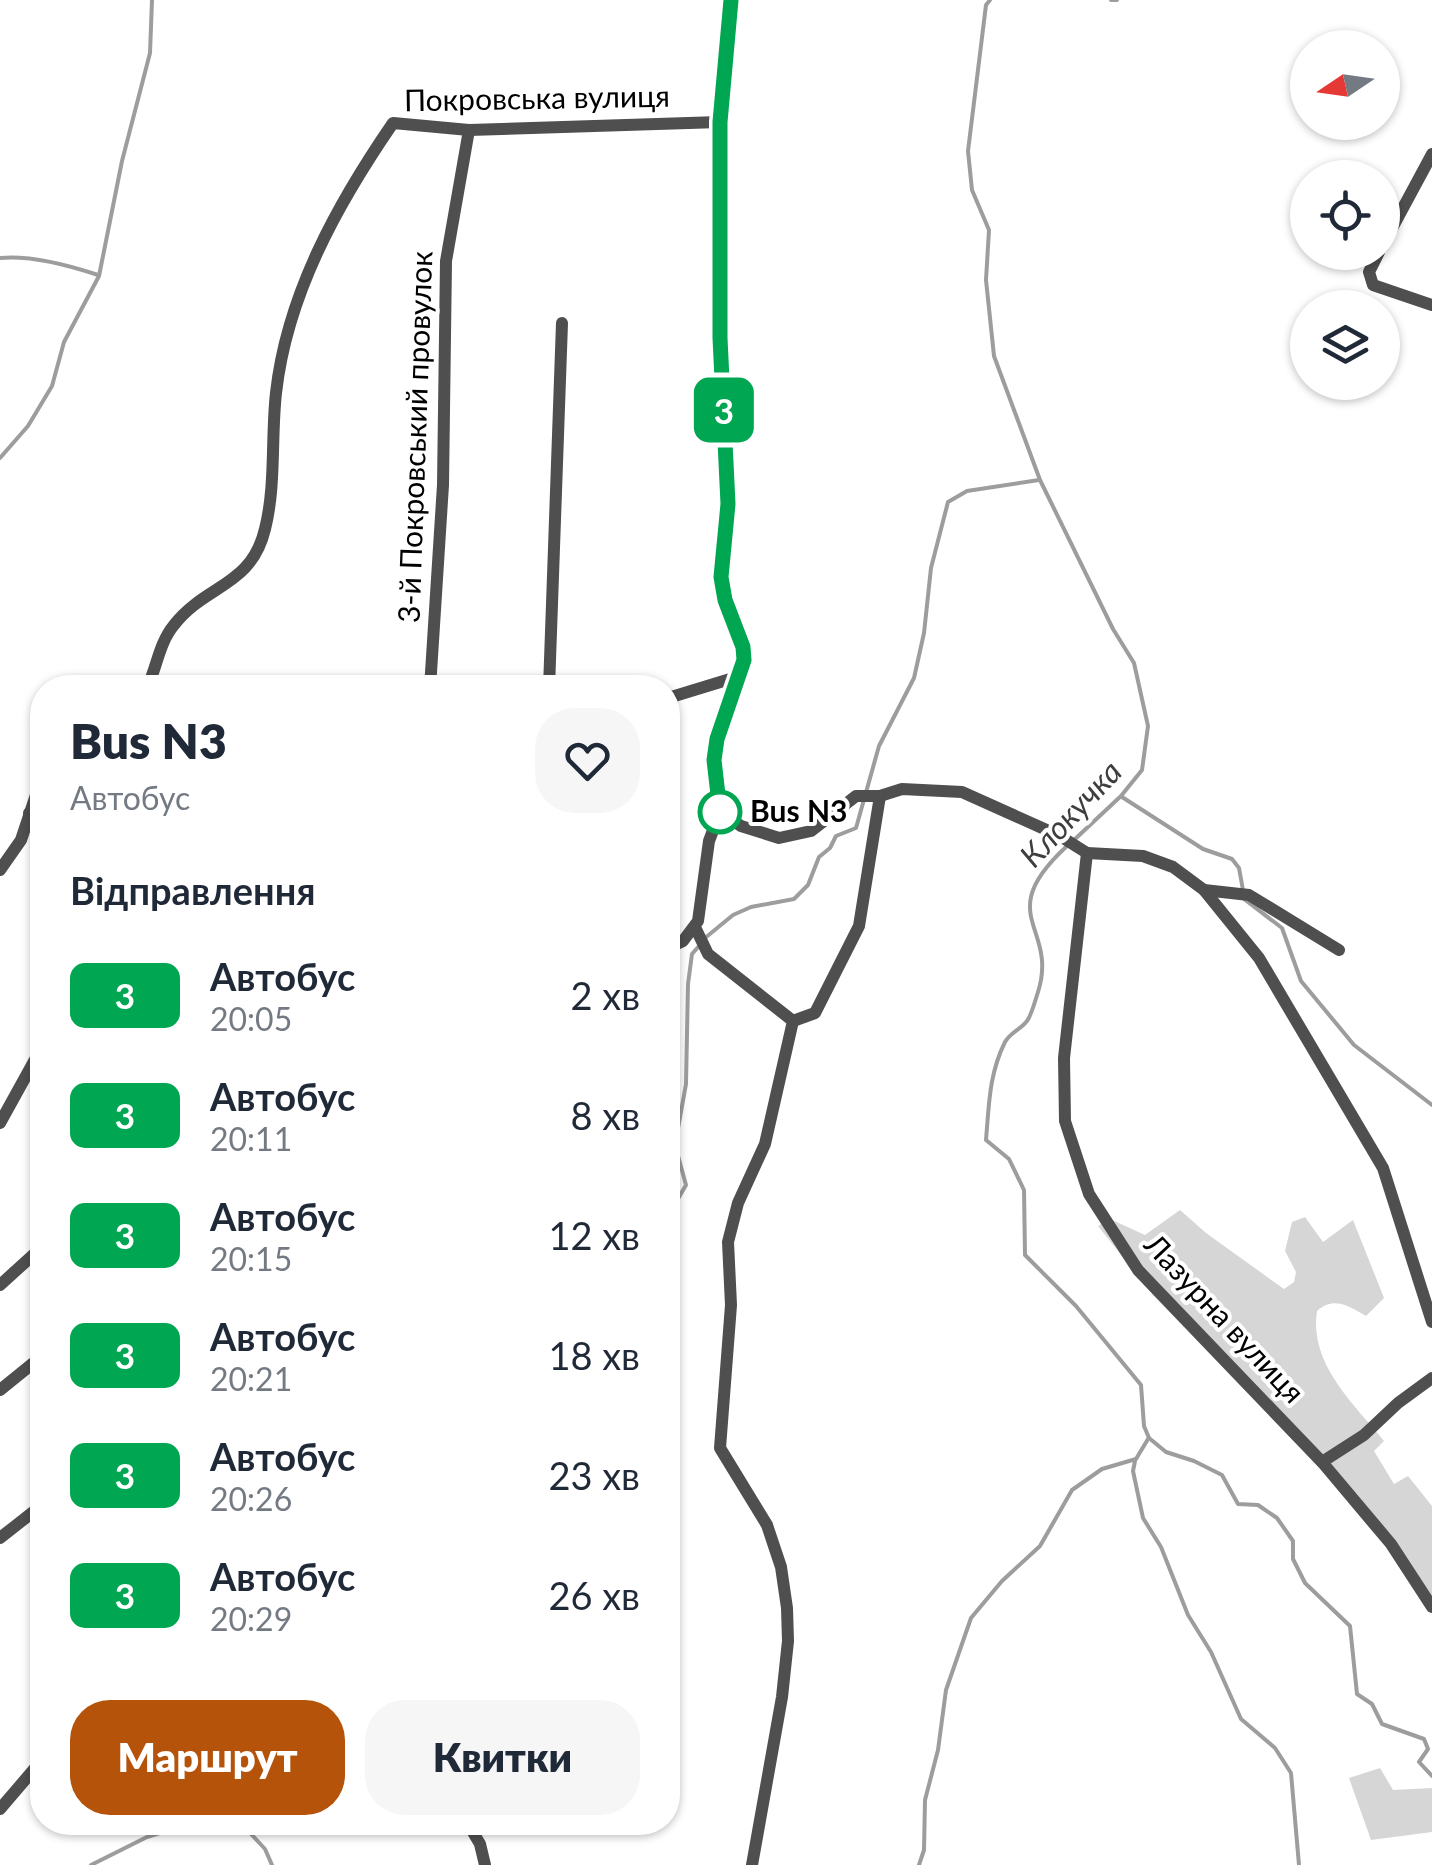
<!DOCTYPE html>
<html lang="uk">
<meta charset="utf-8">
<style>
body{margin:0;font-family:Lato,sans-serif;background:#f6f6f7;color:#1f2937;height:100vh;display:flex;flex-direction:column;font-size:38px;white-space:nowrap}
*{box-sizing:border-box;margin:0}
p{font-size:32px;color:#747a83}
.icon{flex:none;width:55px;height:55px;fill:none;stroke:currentColor;stroke-width:2;stroke-linecap:round;stroke-linejoin:round}
.map{position:relative;flex:1;overflow:hidden}
.details{position:absolute;left:30px;top:675px;width:650px;height:1160px;display:flex;flex-direction:column;background:#fff;border-radius:40px;box-shadow:0 2px 8px #0004}
.details>*{flex:none}
.badge{padding:0 20px;border-radius:15px;font-size:35px;line-height:65px}
.needle{width:65px;rotate:257deg}
.fabs{position:absolute;left:1290px;top:30px;display:grid;gap:20px}
.fabs a{display:grid;place-items:center;width:110px;height:110px;border-radius:50%;background:#fff;box-shadow:0 2px 8px #0004;font-size:50px}
.map>.badge{position:absolute;translate:-50% -50%;box-shadow:0 0 0 5px #fff}
h2{padding:0 40px;font-size:38px;line-height:90px}
.round{display:grid;place-items:center;flex:none;width:105px;height:105px;border-radius:40px;background:#f6f6f7}
.overview{display:flex;align-items:center;justify-content:space-between;height:170px;padding:0 40px}
h1{font-size:48px;font-weight:800;line-height:75px}
.button{display:flex;gap:20px;margin-top:auto;padding:20px 40px}
.button a{flex:1;height:115px;border-radius:40px;background:#b45309;color:#fff;font-size:40px;font-weight:800;line-height:115px;text-align:center}
.button a+a{background:#f6f6f7;color:#1f2937}
ul{padding:0;list-style:none}
li{display:flex;align-items:center;gap:30px;height:120px;padding:0 40px}
li div{flex:1}
li b{display:block;font-size:38px}
li em{font-style:normal}
li .badge{min-width:110px;font-weight:700;text-align:center}
.map>svg:first-child{display:block}
.green{fill:#d6d6d6}
.lines{fill:none;stroke-linecap:round;stroke-linejoin:round}
.stream{stroke:#9d9d9d;stroke-width:4}
.street{stroke:#4f4f4f;stroke-width:12}
.line-casing{stroke:#fff;stroke-width:22}
.line{stroke:#00a651;stroke-width:15}
.stop-dot{fill:#fff;stroke:#00a651;stroke-width:5}
.labels{text-anchor:middle;stroke-width:8;stroke-linejoin:round;paint-order:stroke}
.street-label{font-size:30px;fill:#000;stroke:#fff}
.stop-label{font-size:30px;font-weight:bold;fill:#000;stroke:#fff;text-anchor:start}
.water-label{font-size:32px;font-style:italic;fill:#3e3e3e;stroke:#fff}
</style>
<div class="map">
<svg width="1432" height="1865" viewBox="0 0 1432 1865">
<rect width="100%" height="100%" fill="#fff"/>
<g class="green">
<path d="M 1180,1210 L 1206,1233 L 1284,1289 L 1294,1282 L 1296,1272 L 1285,1251 L 1292,1222 L 1305,1217 L 1323,1242 L 1353,1220 L 1384,1298 L 1366,1316 C 1348,1306 1334,1296 1317,1311 C 1309,1364 1353,1403 1384,1441 L 1374,1451 L 1394,1484 L 1408,1476 L 1432,1506 L 1432,1612 L 1364,1514 L 1153,1295 L 1098,1226 L 1110,1219 L 1145,1235 Z"/>
<polygon points="1380,1768 1393,1790 1432,1788 1432,1832 1371,1840 1349,1778"/>
</g>
<g class="lines">
<g class="stream">
<polyline points="990,0 986,5 968,151 972,190 989,230 986,280 994,356 1040,480 1113,629 1134,663 1148,726 1142,770 1121,796 1074,840"/>
<polyline points="1111,0 1117,0"/>
<path d="M 0,258 C 32,255 68,265 98,275"/>
<polyline points="0,458 28,426 52,386 64,342 99,276 122,161 150,53 152,0"/>
<polyline points="1122,797 1203,849 1232,859 1239,868 1243,890"/>
<path d="M 1067,846 C 991,916 1059,926 1038,992 C 1035,1001 1032,1014 1027,1021 C 1021,1029 1010,1033 1005,1042 C 989,1074 989,1105 986,1140 L 1009,1159 L 1024,1190 L 1025,1255 L 1076,1306 L 1141,1385 L 1144,1426 L 1149,1438 L 1166,1452 L 1194,1461 L 1222,1475 L 1238,1504 L 1258,1505 L 1277,1518 L 1293,1541 L 1293,1559 L 1305,1583 L 1350,1626 L 1357,1694 L 1372,1704 L 1382,1724 L 1424,1739 L 1428,1749 L 1419,1762 L 1432,1776"/>
<polyline points="1244,899 1282,928 1301,981 1354,1045 1432,1105"/>
<polyline points="705,938 733,915 751,907 794,899 808,885 819,857 830,848 836,836 856,828 879,746 914,678 924,633 931,568 948,502 967,491 1039,480"/>
<polyline points="668,1216 686,1185 675,1145 686,1084 688,984 692,954 699,946"/>
<polyline points="1135,1461 1133,1471 1143,1518 1161,1547 1188,1615 1211,1652 1241,1719 1275,1748 1291,1773 1299,1865"/>
<polyline points="240,1822 265,1849 272,1865"/>
<polyline points="91,1865 147,1837 195,1822"/>
<polyline points="919,1865 924,1850 925,1800 938,1750 946,1690 971,1618 1002,1581 1040,1546 1072,1490 1102,1469 1136,1459 1148,1439"/>
</g>
<g class="street">
<polyline points="1382,247 1432,154"/>
<polyline points="1379,252 1369,272 1373,285 1432,305"/>
<path d="M 147,688 C 157,667 159,643 174,625 C 206,584 251,587 265,529 C 276,486 271,437 276,393 C 287,294 338,203 393,123 L 469,130 L 720,122"/>
<polyline points="430,688 443,485 446,261 469,130"/>
<polyline points="549,688 562,323"/>
<polyline points="668,698 740,676"/>
<polyline points="720,812 741,826 779,838 811,831 856,796 880,796 902,789 962,792 1060,836 1087,853 1064,1058 1065,1121 1089,1194 1138,1270 1322,1462 1391,1544 1432,1607"/>
<polyline points="29,813 42,830"/>
<polyline points="1087,853 1143,856 1173,867 1204,890 1259,958 1383,1168 1432,1322"/>
<polyline points="0,870 21,840 38,789 42,785"/>
<polyline points="1204,890 1249,895 1339,950"/>
<polyline points="695,927 708,954 793,1021 765,1144 738,1203 728,1242 731,1305 720,1448 767,1525 781,1567 787,1608 788,1641 782,1697 752,1865"/>
<polyline points="668,948 683,941 698,921 709,841 720,812 714,760 717,739 745,660 743,647 725,600 721,577 728,505 720,338 720,122 731,0"/>
<polyline points="793,1021 815,1013 859,926 880,796"/>
<polyline points="0,1123 42,1047"/>
<polyline points="0,1285 42,1247"/>
<polyline points="0,1390 42,1356"/>
<polyline points="1322,1462 1364,1435 1398,1403 1432,1378"/>
<polyline points="0,1538 42,1505"/>
<polyline points="0,1809 42,1760"/>
<polyline points="467,1822 480,1844 485,1865"/>
</g>
</g>
<g class="lines">
<g class="line-casing">
<polyline id="line" points="720,812 714,760 717,739 744,660 743,647 725,600 721,577 728,504 720,338 720,122 731,0"/>
</g>
<use href="#line" class="line"/>
</g>
<circle class="stop-dot" cx="720" cy="812" r="20"/>
<g class="labels">
<g class="street-label">
<text transform="translate(537 99) rotate(-1)" y="10">Покровська вулиця</text>
<text transform="translate(416 437) rotate(-88)" y="10">3-й Покровський провулок</text>
<text transform="translate(1224 1319) rotate(47)" y="10">Лазурна вулиця</text>
</g>
<g class="stop-label">
<text x="750" y="822">Bus N3</text>
</g>
<g class="water-label">
<text transform="translate(1071 814) rotate(-47)" y="11">Клокучка</text>
</g>
</g>
</svg>
<div class="fabs">
<a><svg class="needle" viewBox="-14 -14 28 28"><path d="M0-13l5 13h-10z" fill="#e53935"/><path d="M0 13l5-13h-10z" fill="#747a83"/></svg></a>
<a><svg class="icon" aria-label="locate" viewBox="0 0 24 24"><circle cx="12" cy="12" r="6"/><path d="M12 2v4M12 18v4M2 12h4M18 12h4"/></svg></a>
<a><svg class="icon" aria-label="layers" viewBox="0 0 24 24"><path d="M12 4l9 5-9 5-9-5zM3 14l9 5 9-5"/></svg></a>
</div>
<b class="badge" style="left:724px;top:410px;background:#00a651;color:#fff">3</b>
<section class="details">
<div class="overview"><div><h1>Bus N3</h1><p>Автобус</p></div><a class="round"><svg class="icon" aria-label="heart" viewBox="0 0 24 24"><path d="M12 20l-8-8c-3-5 5-10 8-4 3-6 11-1 8 4z"/></svg></a></div>
<h2>Відправлення</h2>
<ul>
<li><span class="badge" style="background:#00a651;color:#fff">3</span><div><b>Автобус</b><p>20:05</p></div><em>2 хв</em></li>
<li><span class="badge" style="background:#00a651;color:#fff">3</span><div><b>Автобус</b><p>20:11</p></div><em>8 хв</em></li>
<li><span class="badge" style="background:#00a651;color:#fff">3</span><div><b>Автобус</b><p>20:15</p></div><em>12 хв</em></li>
<li><span class="badge" style="background:#00a651;color:#fff">3</span><div><b>Автобус</b><p>20:21</p></div><em>18 хв</em></li>
<li><span class="badge" style="background:#00a651;color:#fff">3</span><div><b>Автобус</b><p>20:26</p></div><em>23 хв</em></li>
<li><span class="badge" style="background:#00a651;color:#fff">3</span><div><b>Автобус</b><p>20:29</p></div><em>26 хв</em></li>
</ul>
<div class="button"><a>Маршрут</a><a>Квитки</a></div>
</section>
</div>
